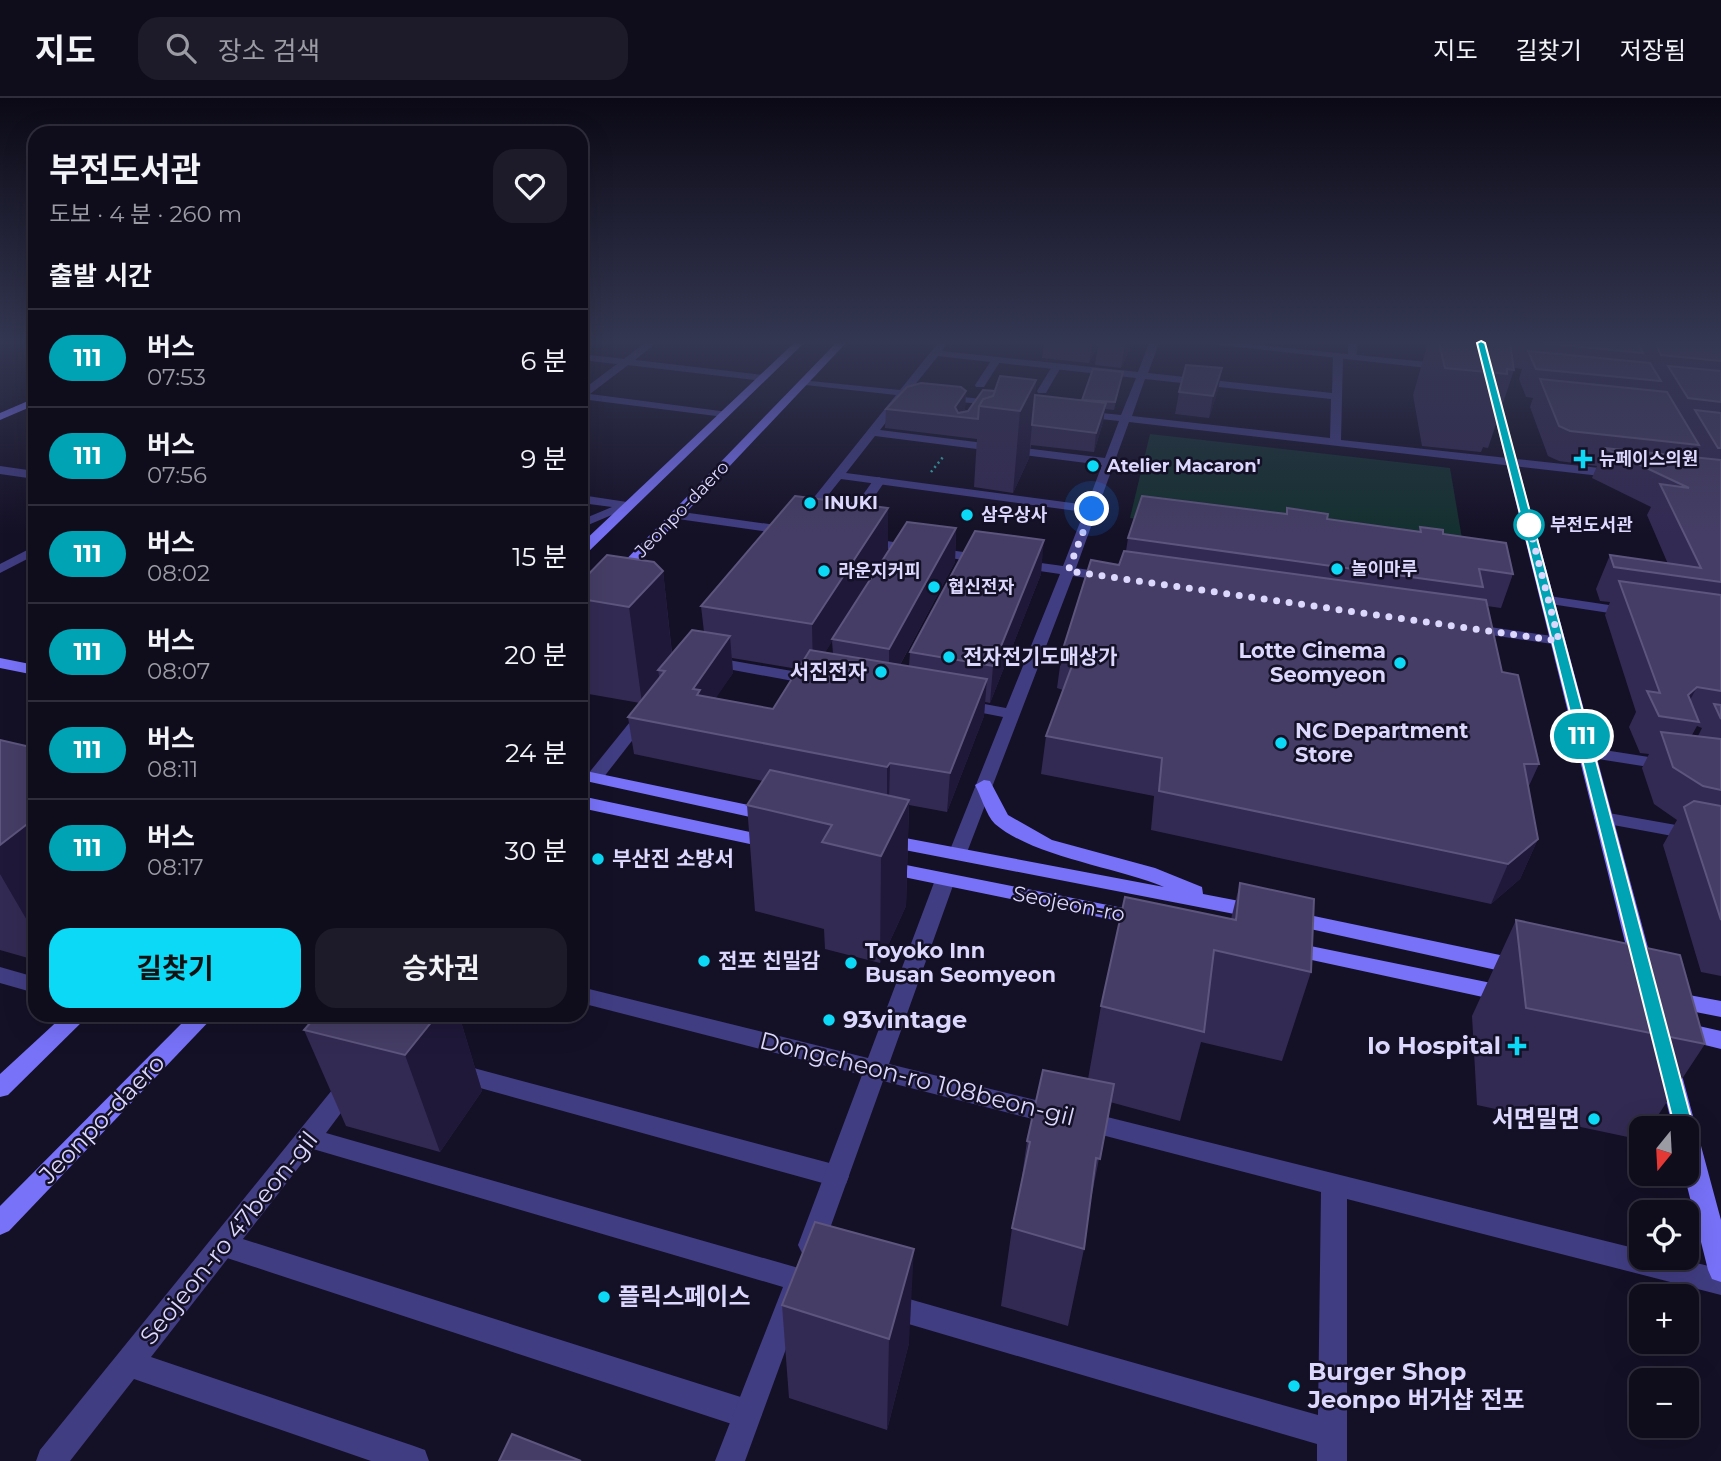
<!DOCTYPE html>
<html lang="ko">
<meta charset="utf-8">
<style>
body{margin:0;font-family:Montserrat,"Noto Sans KR",sans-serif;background:#1d1a29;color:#f1f3f6;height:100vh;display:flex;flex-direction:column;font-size:26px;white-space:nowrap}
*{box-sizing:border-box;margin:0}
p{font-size:23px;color:#9b9ba3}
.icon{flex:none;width:38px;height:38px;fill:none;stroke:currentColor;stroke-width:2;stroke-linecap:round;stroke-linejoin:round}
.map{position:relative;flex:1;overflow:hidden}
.details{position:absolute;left:28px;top:28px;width:560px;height:896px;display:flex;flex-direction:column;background:#0f0c1c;border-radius:21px;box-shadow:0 7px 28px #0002,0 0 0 2px #2f2c3b}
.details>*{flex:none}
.badge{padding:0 14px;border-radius:23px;font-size:24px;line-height:46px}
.needle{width:46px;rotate:198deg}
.buttons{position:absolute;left:1629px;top:1018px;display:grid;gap:14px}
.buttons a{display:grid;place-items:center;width:70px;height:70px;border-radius:14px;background:#0f0c1c;box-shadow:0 7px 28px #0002,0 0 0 2px #2f2c3b;font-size:35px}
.you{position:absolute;width:35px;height:35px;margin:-18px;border:5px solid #fff;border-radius:50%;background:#1a73e8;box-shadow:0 0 0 10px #1a73e833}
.map>.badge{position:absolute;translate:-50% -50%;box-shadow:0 0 0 4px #fff}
h2{padding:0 21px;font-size:26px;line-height:63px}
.round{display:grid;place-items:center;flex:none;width:74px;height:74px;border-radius:21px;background:#1d1a29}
.headline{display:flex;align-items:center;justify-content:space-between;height:119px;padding:0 21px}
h1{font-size:33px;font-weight:700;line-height:52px}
.action{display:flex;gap:14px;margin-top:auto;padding:14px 21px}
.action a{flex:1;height:80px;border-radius:21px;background:#0bd9f5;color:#111;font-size:28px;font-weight:700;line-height:80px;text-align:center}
.action a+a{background:#1d1a29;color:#f1f3f6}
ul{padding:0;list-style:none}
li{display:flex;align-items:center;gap:21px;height:98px;padding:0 21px;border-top:2px solid #2f2c3b}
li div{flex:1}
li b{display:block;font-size:26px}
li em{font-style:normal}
li .badge{min-width:77px;font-weight:700;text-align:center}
header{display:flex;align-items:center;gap:42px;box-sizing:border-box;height:98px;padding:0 35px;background:#0f0c1c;border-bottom:2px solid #2f2c3b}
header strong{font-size:33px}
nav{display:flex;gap:38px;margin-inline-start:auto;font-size:24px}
.search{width:490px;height:63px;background:#1d1a29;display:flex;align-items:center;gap:18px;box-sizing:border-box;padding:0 24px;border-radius:21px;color:#9b9ba3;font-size:26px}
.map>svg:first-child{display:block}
.green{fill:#14302f}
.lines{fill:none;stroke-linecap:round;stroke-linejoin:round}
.path{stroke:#35b3ae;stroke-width:2.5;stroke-dasharray:2 3.5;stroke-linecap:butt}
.service{fill:#413d83;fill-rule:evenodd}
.minor{fill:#413d83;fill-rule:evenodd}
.tertiary{fill:#413d83;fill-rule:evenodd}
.secondary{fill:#7872f9;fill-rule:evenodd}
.wall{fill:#332a53;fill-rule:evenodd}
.shaded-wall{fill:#1f1839}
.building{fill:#453d65;stroke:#5d557d;stroke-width:2}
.line{fill:#00a3b4;stroke:#fff;stroke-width:2}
.walk{stroke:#dcd7fd;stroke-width:7;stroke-dasharray:0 12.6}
.poi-dot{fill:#0bd9f5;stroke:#141026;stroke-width:2.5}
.stop-dot{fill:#fff;stroke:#00a3b4;stroke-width:3.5}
.labels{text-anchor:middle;stroke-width:5;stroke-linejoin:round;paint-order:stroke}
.far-poi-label{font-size:18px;font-weight:bold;fill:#dcd7fd;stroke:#141026;text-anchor:start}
.far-street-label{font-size:18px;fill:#dcd7fd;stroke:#141026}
.far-stop-label{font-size:18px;font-weight:bold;fill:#dcd7fd;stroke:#141026;text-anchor:start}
.poi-label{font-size:21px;font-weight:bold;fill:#dcd7fd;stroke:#141026;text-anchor:start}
.street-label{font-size:21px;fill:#dcd7fd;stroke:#141026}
.near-poi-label{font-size:24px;font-weight:bold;fill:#dcd7fd;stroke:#141026;text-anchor:start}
.near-street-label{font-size:24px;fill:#dcd7fd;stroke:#141026}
</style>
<header>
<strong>지도</strong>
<div class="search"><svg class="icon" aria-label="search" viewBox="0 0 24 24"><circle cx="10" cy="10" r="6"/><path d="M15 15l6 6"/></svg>장소 검색</div>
<nav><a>지도</a><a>길찾기</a><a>저장됨</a></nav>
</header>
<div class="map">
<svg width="1721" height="1363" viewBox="0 0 1721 1363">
<rect width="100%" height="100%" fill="#141026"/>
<polygon class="green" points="1150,336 1450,370 1466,464 1130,420"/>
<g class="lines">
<polyline class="path" points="931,374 943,359"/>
<g class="service">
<polygon points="993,260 1001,262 984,289 976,289 975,287"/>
<polygon points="1053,267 1061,269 1046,295 1038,295 1037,293"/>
<polygon points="879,379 885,383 854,429 844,429 844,423 875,380"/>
<polygon points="1585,649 1668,662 1677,667 1668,672 1579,658 1577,654"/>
<polygon points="455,965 837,1067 846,1070 849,1078 846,1086 837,1089 455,983 447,981 444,974 447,967"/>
<polygon points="224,1135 747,1301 757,1306 762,1316 757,1326 747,1331 224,1159 215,1155 211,1147 215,1139"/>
</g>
<g class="minor">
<polygon points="645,245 656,245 635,262 763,277 768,280 763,283 628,267 590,296 728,314 729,316 724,319 581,301 581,293 617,266 581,262 581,256 624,261"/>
<path d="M 938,245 L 947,245 L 942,253 L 1138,274 L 1149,245 L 1159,245 L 1148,275 L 1332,295 L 1333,258 L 1338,255 L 1343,258 L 1341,342 L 1618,372 L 1624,376 L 1618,380 L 1129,324 L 1076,470 L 1109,475 L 1116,479 L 1109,483 L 1073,478 L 966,757 L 964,761 L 950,761 L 948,757 L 1003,619 L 957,610 L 955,607 L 963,602 L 1006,610 L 1060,476 L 1019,470 L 1012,466 L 1019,462 L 1063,468 L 1084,414 L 841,381 L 809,421 L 801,421 L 799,418 L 896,297 L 805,287 L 800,284 L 801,282 L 900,292 ZM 938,258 L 1136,280 L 1121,317 L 1083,313 L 1078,316 L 1083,319 L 1119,323 L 1105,360 L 880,332 L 906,299 L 1003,308 L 1004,306 L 999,303 L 910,293 ZM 1145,281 L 1331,301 L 1330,340 L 1132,318 ZM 875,338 L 1102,367 L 1087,407 L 846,375 Z"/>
<polygon points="1348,245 1358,245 1356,262 1348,260"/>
<polygon points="0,368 35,373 35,381 0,376"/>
<polygon points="581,397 627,404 633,408 581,430 581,422 612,409 581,405"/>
<polygon points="675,413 790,429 796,433 790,437 671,420 669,417"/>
<polygon points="866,440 984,457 991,461 984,465 861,447 859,444"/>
<polygon points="35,448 35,457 0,475 0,466"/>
<polygon points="1549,498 1629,510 1636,514 1629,518 1544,505 1544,499"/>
<polygon points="1469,526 1559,539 1566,543 1559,547 1464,533 1462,530 1464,527"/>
<polygon points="711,559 815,577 823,582 815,587 706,567 703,564"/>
<polygon points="644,612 652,617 600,684 588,684 585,680 588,676 638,614"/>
<polygon points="1603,714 1721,735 1721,747 1597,724 1594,720 1597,716"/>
<polygon points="945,775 952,777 955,782 889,966 1056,1007 1064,1010 1068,1017 1064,1024 1056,1027 883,983 824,1147 820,1155 811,1159 802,1155 798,1147 862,977 581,905 581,889 868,960 935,782 938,777"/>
<polygon points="0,869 35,879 35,895 0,885"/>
<polygon points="349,979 357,981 361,988 326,1035 823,1177 827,1186 823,1195 814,1199 803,1195 805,1199 745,1363 715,1363 783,1189 313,1051 151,1259 414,1348 425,1352 429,1363 371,1363 134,1281 70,1363 36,1363 40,1352 341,981"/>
<polygon points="1083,1013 1642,1152 1642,1160 1676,1160 1721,1171 1721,1197 1347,1101 1347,1363 1317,1363 1317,1346 878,1217 874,1208 878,1199 888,1195 1318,1317 1321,1094 1075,1030 1071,1023 1075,1016"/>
</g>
<polygon class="tertiary" points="1201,245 1237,245 1446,266 1451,269 1446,272"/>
<g class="secondary">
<polygon points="794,245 804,245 586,456 581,457 581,446"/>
<polygon points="836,245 846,245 624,480 614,480 614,474"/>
<polygon points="1494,293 1499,296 1654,872 1650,877 1643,880 1636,877 1632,872 1489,296"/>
<polygon points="35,300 35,307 0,322 0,315"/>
<polygon points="0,560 35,567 35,577 0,570"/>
<polygon points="581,672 768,711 777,717 768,723 581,682"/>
<path d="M 984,682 L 990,683 L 1008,717 L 1052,742 L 1155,770 L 1202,789 L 1203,796 L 1255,806 L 1262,808 L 1265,813 L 1262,818 L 1255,820 L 884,748 L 877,746 L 875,742 L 877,738 L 884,736 L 1164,789 C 1115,769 1034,759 995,726 C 986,717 981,698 975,687 Z"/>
<polygon points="581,698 773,739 780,741 782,745 780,749 773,751 581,710"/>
<polygon points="886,763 1143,814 1150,816 1153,821 1150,826 1143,828 879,774 876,769 879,764"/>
<polygon points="1290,813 1519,861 1526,864 1529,869 1526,874 1519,877 1283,825 1280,820 1283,815"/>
<polygon points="1291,844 1506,888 1514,890 1517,896 1514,902 1506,904 1284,856 1281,851 1284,846"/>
<polygon points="1673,894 1721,903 1721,919 1665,908 1662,902 1665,896"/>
<polygon points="64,917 89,917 8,997 0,999 0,976"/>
<polygon points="190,917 215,917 9,1133 0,1137 0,1108"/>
<polygon points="1681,924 1721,933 1721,951 1673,939 1670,933 1673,927"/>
<polygon points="1669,961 1677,964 1680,970 1721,1122 1721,1184 1712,1181 1708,1172 1684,1076 1687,1076 1687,1031 1673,1031 1658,970 1661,964"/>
</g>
</g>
<g class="wall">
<polygon points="1044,245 1130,245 1130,250 1121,270 1095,267 1098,247 1089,265 1042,260"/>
<path d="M 1428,245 L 1721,245 L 1721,878 L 1701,874 L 1663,747 L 1677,722 L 1654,706 L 1642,670 L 1649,656 L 1640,655 L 1629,629 L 1636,614 L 1605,517 L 1610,504 L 1600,503 L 1596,491 L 1610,457 L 1668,466 L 1647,417 L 1651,409 L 1592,380 L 1597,368 L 1559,363 L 1548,358 L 1530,309 L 1533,300 L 1526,299 L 1519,281 L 1522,271 L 1515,270 L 1512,259 L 1514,272 L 1488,350 L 1483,349 L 1481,354 L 1422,348 L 1413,297 ZM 1697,628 L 1702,630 L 1698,638 L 1692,637 Z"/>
<polygon points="1222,270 1218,292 1209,320 1175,316 1179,294"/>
<polygon points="1123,274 1114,312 1105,311 1103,324 1094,354 1031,347 1029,360 1013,395 974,389 977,341 885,330 886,311 966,293 965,311 963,314 968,313 995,293 1036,282 1035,297 1082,303"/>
<polygon points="1287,410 1327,421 1419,433 1420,429 1443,436 1513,476 1501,510 1487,508 1502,574 1539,666 1528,690 1538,741 1520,781 1491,806 1151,732 1154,698 1041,676 1046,638 1063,592 1057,590 1062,554 1119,467 1126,453 1128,440 1286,416"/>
<path d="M 956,430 L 955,464 L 900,567 L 909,568 L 910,554 L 1041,476 L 990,605 L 985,604 L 984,618 L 947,714 L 909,707 L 906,808 L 880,865 L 825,851 L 824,831 L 755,813 L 747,707 L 763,683 L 634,656 L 628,619 L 640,605 L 583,595 L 581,583 L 581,484 L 663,473 L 672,555 L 704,534 L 701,508 L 888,454 ZM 832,543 L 833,556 L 825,554 ZM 732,560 L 798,571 L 773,611 L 715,600 L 733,575 Z"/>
<polygon points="0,642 35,650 35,862 0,852"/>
<polygon points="1240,785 1311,874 1282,963 1201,944 1180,1023 1110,1004 1087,1122 1084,1151 1068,1228 1001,1208 1012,1130 1020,1093 1027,1043 1088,981 1101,908 1231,821"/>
<polygon points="1516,822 1705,946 1649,1031 1642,1031 1642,1042 1477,1007 1472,918"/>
<polygon points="317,917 459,917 482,993 440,1054 346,1028 304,932"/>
<polygon points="782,1207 909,1245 887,1332 789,1300"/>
</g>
<g class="shaded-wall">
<polygon points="1092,245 1098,245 1089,265"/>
<polygon points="1125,245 1130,245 1130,250 1121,270"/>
<polygon points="1222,270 1218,292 1209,320 1213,298"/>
<polygon points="1036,282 1029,360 1013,395 1020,313"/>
<polygon points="966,293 965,311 959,319 955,309"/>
<polygon points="1106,305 1103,324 1094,354 1096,335"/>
<polygon points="888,410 888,454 813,574 812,526"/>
<polygon points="956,430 955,464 889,587 889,551"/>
<polygon points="1044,442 1041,476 990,605 993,568"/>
<polygon points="663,473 673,567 665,573 658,572 660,583 642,605 629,509"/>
<polygon points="730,538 733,575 703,619 704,629 700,634 693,591"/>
<polygon points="987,581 984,618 947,714 950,675"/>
<polygon points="1697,589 1680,621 1688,597"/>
<polygon points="890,665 889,703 887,708 887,669"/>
<polygon points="909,702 906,808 880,865 881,758"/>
<polygon points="35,720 35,836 0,776 0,747"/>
<polygon points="1538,741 1520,781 1491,806 1508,766"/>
<polygon points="437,917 459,917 482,993 440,1054 405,957"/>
<polygon points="914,1151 909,1245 887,1332 889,1241"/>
</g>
<g class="building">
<polygon points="1439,245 1510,245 1514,272 1507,271 1507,276 1445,270"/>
<polygon points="1542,245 1638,245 1643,255"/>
<polygon points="1655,245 1721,245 1721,263 1661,257"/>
<polygon points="1528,253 1650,265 1661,283 1536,271"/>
<polygon points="1186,267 1222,270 1213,298 1179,294"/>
<polygon points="1668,268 1721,273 1721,304 1688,300"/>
<polygon points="1093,271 1123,274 1115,304 1082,302"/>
<polygon points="1000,278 1036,282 1020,313 979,308 983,301 993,298"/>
<polygon points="1540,281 1667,294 1699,347 1570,333 1559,328"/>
<polygon points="921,285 961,289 966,293 955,309 958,315 968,313 983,292 995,293 993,298 983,301 979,308 978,321 886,311 907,289"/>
<polygon points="1035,297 1106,305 1096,335 1032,327"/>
<polygon points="1695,312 1721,315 1721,350 1718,350"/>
<polygon points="1604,350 1721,362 1721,484 1614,469 1610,457 1701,470 1660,386 1689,390"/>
<polygon points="795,398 888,410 812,526 701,508"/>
<polygon points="1142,398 1287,416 1287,410 1328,416 1327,421 1421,434 1420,429 1443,432 1443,436 1506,445 1513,476 1479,471 1483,489 1128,440"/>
<polygon points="907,424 956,430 889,551 832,541"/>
<polygon points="975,433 1044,442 993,568 910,554"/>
<polygon points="1124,453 1486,502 1502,574 1518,577 1539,666 1524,666 1538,741 1508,766 1159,693 1162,660 1046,638 1076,557 1062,554 1091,462 1119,467"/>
<polygon points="607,457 654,464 663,473 629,509 581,501 581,484"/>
<polygon points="1619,483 1721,497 1721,593 1697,589 1688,597 1699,624 1659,618 1647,593 1660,595"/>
<polygon points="692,532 730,538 693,591 700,592 697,597 773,611 810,552 987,581 950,675 890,665 887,669 628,619 665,573 658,572"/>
<polygon points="1714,606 1721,607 1721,621"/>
<polygon points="1661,634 1721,641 1721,692 1703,688 1673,669"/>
<polygon points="0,642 35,650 35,720 0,747"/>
<polygon points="770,672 909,702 881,758 822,744 832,727 747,707"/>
<polygon points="1694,703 1721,708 1721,822 1684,709"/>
<polygon points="1240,785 1314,801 1311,874 1214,852 1204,934 1101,908 1125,799 1236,822"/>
<polygon points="1516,822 1680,857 1705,946 1526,910"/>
<polygon points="317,917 437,917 405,957 304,932"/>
<polygon points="1043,972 1114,986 1100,1061 1096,1060 1084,1151 1012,1130 1030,1044 1027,1043"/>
<polygon points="815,1124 914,1151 889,1241 782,1207"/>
<polygon points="512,1336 581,1363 499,1363"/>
</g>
<linearGradient id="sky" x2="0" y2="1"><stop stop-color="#0b0915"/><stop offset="0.56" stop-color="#343752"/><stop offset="1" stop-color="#343752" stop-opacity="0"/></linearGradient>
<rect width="1721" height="436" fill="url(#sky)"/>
<polygon class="line" points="1481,243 1485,245 1694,1031 1691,1036 1685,1039 1678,1036 1675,1031 1477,245"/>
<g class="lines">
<polyline class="walk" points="1092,411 1068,473 1559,543 1529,427"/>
</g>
<g class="poi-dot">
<path d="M1579.5 350.5h7v7h7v7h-7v7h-7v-7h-7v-7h7z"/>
<circle cx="1093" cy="368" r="7"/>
<circle cx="810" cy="405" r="7"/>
<circle cx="967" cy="417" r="7"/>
<circle cx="1337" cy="471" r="7"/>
<circle cx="824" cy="473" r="7"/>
<circle cx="934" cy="489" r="7"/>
<circle cx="949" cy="559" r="7"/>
<circle cx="1400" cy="565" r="7"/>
<circle cx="881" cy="574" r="7"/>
<circle cx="1281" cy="645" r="7"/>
<circle cx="598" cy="761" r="7"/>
<circle cx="704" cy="863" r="7"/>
<circle cx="851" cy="865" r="7"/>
<circle cx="829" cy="922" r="7"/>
<path d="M1513.5 937.5h7v7h7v7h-7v7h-7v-7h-7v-7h7z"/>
<circle cx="1594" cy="1021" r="7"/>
<circle cx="604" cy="1199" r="7"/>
<circle cx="1294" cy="1288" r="7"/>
</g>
<circle class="stop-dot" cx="1529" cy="427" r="14"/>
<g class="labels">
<g class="far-poi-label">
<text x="1599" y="367">뉴페이스의원</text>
<text x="1107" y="374">Atelier Macaron'</text>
<text x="824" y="411">INUKI</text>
<text x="981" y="423">삼우상사</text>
<text x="1351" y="477">놀이마루</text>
<text x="838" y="479">라운지커피</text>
<text x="948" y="495">협신전자</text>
</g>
<g class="far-street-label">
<text transform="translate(682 411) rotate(-46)" y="6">Jeonpo-daero</text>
</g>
<g class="far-stop-label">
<text x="1550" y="433">부전도서관</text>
</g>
<g class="poi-label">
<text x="1386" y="560" text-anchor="end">Lotte Cinema<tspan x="1386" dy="24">Seomyeon</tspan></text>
<text x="963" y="566">전자전기도매상가</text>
<text x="867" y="581" text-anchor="end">서진전자</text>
<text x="1295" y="640">NC Department<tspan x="1295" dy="24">Store</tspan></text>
<text x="612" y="768">부산진 소방서</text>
<text x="865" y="860">Toyoko Inn<tspan x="865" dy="24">Busan Seomyeon</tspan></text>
<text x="718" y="870">전포 친밀감</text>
</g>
<g class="street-label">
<text transform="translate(1069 806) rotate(11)" y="7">Seojeon-ro</text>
</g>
<g class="near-poi-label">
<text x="843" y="930">93vintage</text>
<text x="1501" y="956" text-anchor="end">Io Hospital</text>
<text x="1580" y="1029" text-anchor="end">서면밀면</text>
<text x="618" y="1207">플릭스페이스</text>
<text x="1308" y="1282">Burger Shop<tspan x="1308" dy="28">Jeonpo 버거샵 전포</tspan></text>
</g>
<g class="near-street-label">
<text transform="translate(917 981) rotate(14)" y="8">Dongcheon-ro 108beon-gil</text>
<text transform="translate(102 1021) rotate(-46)" y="8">Jeonpo-daero</text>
<text transform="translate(229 1140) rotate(-51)" y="8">Seojeon-ro 47beon-gil</text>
</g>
</g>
</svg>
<div class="buttons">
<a><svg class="needle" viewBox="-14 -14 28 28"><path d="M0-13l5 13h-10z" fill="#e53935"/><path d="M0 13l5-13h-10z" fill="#9b9ba3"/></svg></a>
<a><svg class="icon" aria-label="locate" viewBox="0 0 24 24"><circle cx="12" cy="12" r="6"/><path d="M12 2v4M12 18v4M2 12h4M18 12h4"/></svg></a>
<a>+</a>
<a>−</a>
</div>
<div class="you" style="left:1092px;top:411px"></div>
<b class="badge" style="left:1582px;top:638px;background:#00a3b4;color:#fff">111</b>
<section class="details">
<div class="headline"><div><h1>부전도서관</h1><p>도보 · 4 분 · 260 m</p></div><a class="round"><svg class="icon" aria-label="heart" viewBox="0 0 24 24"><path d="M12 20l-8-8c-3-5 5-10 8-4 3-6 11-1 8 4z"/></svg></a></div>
<h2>출발 시간</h2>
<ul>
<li><span class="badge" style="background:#00a3b4;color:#fff">111</span><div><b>버스</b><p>07:53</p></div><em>6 분</em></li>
<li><span class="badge" style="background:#00a3b4;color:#fff">111</span><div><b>버스</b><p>07:56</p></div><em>9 분</em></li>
<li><span class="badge" style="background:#00a3b4;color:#fff">111</span><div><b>버스</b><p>08:02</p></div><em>15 분</em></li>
<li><span class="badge" style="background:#00a3b4;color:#fff">111</span><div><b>버스</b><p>08:07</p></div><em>20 분</em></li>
<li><span class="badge" style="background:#00a3b4;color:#fff">111</span><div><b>버스</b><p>08:11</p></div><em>24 분</em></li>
<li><span class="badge" style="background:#00a3b4;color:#fff">111</span><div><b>버스</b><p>08:17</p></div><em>30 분</em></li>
</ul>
<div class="action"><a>길찾기</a><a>승차권</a></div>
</section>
</div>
